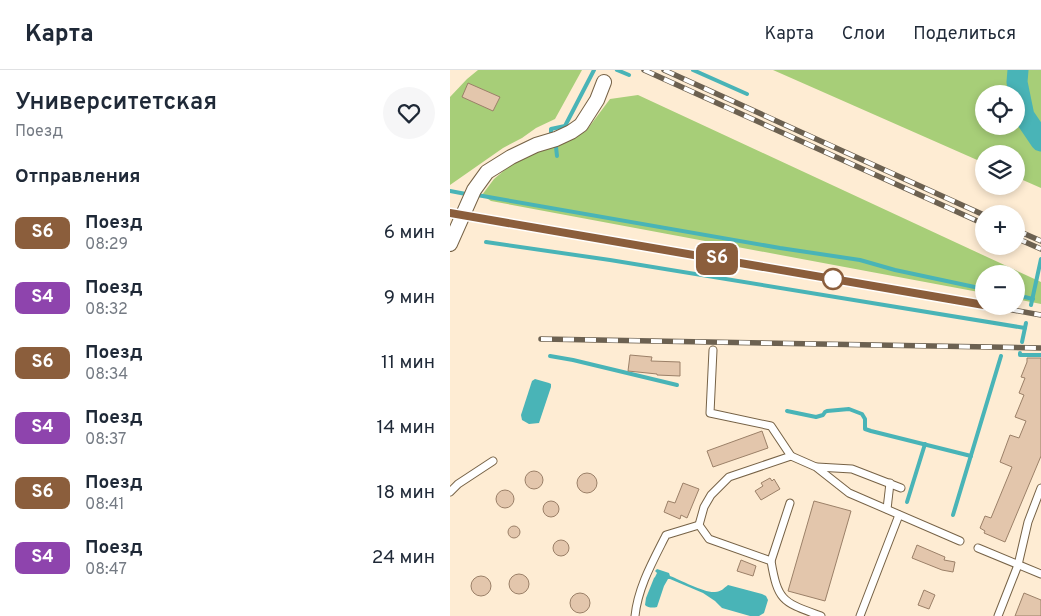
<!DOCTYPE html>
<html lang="ru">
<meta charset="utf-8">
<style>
body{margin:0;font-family:Overpass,sans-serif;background:#f6f6f7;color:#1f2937;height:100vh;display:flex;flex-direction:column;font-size:19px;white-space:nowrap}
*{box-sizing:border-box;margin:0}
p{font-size:16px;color:#747a83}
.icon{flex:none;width:28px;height:28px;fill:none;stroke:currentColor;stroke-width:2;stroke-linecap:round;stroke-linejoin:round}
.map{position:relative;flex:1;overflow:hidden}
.panel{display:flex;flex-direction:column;background:#fff;width:450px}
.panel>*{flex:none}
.badge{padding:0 10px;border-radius:8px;font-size:18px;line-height:32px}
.controls{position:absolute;left:525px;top:15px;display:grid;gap:10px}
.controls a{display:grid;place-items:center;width:50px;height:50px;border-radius:50%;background:#fff;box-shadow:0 2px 8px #0003;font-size:25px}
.map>.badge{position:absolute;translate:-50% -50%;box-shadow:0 0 0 2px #fff}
h2{padding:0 15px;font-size:19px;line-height:45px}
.round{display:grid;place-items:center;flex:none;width:52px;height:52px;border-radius:26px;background:#f6f6f7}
.overview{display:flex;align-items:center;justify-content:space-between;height:85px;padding:0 15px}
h1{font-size:24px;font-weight:600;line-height:38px}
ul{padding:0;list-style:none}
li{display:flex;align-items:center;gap:15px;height:65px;padding:0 15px}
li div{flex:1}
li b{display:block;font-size:19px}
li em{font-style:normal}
li .badge{min-width:55px;font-weight:700;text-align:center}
header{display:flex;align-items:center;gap:30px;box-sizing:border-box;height:70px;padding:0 25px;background:#fff;border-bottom:1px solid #e0e1e3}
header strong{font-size:24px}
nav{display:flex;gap:28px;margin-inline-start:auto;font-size:18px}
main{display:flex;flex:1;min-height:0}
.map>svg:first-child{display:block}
.forest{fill:#a7ce78;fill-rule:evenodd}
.water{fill:#49b4b7}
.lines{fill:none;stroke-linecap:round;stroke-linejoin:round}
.stream{stroke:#49b4b7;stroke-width:4}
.river{stroke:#49b4b7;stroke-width:21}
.building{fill:#e3c6ac;stroke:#9b8068}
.lane-casing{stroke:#766246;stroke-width:9}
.street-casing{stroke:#766246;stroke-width:16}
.lane{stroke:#fff;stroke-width:7}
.street{stroke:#fff;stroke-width:14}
.rail-casing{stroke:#6c6151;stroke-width:5.5}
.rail{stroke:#fff;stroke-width:4;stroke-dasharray:11;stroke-linecap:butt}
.line-casing{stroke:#fff;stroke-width:11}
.line{stroke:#8b5e3c;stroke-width:8}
.stop-dot{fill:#fff;stroke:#8b5e3c;stroke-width:2.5}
</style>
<header>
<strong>Карта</strong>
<nav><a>Карта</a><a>Слои</a><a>Поделиться</a></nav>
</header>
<main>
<section class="panel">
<div class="overview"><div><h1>Университетская</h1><p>Поезд</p></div><a class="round"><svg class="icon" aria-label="heart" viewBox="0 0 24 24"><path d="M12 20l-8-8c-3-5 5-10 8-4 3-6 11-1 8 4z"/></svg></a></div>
<h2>Отправления</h2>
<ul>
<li><span class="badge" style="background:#8b5e3c;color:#fff">S6</span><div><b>Поезд</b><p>08:29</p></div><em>6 мин</em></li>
<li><span class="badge" style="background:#8e44ad;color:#fff">S4</span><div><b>Поезд</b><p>08:32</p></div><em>9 мин</em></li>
<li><span class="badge" style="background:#8b5e3c;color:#fff">S6</span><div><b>Поезд</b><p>08:34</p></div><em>11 мин</em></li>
<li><span class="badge" style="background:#8e44ad;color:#fff">S4</span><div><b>Поезд</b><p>08:37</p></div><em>14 мин</em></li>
<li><span class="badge" style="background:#8b5e3c;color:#fff">S6</span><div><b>Поезд</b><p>08:41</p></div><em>18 мин</em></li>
<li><span class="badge" style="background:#8e44ad;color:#fff">S4</span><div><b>Поезд</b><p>08:47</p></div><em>24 мин</em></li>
</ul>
</section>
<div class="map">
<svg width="591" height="546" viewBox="0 0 591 546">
<rect width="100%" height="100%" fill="#feecd3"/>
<g class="forest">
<polygon points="28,0 132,0 105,49 86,58 72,68 53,78 0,115 0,27 17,9"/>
<path d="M 323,0 L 591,0 L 591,118 L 566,107 L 566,84 L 534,84 L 534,93 ZM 534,24 L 566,24 L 566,56 L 534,56 Z"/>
<polygon points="188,25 591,212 591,234 566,229 566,204 534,204 534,223 41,131 32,125 44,109 63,93 108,72 136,61 160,29"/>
</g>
<g class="water">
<polygon points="85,309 99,313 101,314 101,317 89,353 79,354 72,350 71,345 82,311"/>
<path d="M 207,499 L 219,503 L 220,506 C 231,510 254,523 265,522 C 271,522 274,518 278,515 L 312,524 L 316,526 L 318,530 L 314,543 L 309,546 L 300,546 L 272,538 L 265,531 L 253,523 L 220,509 L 218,509 L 214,516 L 207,537 C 203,538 198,538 195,535 L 196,528 L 204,508 L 205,507 L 207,503 L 205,501 Z"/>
</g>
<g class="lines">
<g class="stream">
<polyline points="167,0 179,5"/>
<polyline points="243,0 297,24"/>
<polyline points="101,65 101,59 115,56 144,0"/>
<polyline points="106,77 107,86"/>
<polyline points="0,121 16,124"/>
<polyline points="27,125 330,178 410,190 445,200 534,219"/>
<polyline points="36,172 160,190 575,258"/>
<polyline points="566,225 583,229"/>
<polyline points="581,235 591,189"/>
<polyline points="572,272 576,253"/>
<polyline points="570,283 570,285 591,285"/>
<polyline points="100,286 123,290 227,315"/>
<polyline points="337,341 366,347 373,345 375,342 377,341 399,339 412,344 415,349 415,359 421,361 521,386"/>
<polyline points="457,432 475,374"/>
<polyline points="503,445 551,286"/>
</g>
<polyline class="river" points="568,0 567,12 574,46 591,71"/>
</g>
<g class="building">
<polygon points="18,13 50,27 43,41 12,27"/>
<polygon points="180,285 202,287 201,291 230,292 230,306 207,305 207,304 178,301"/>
<polygon points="577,288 591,288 591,386 555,472 534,463 535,461 530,458 535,446 541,448 562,397 550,392 560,365 569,368 576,351 565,347 574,325 569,323 575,308 571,307 577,292"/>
<polygon points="312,361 318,378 263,397 257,381"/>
<circle cx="84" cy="410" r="9"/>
<circle cx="137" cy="413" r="10"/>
<polygon points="320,408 322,411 324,409 330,419 311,430 305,421 313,416 311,413"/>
<polygon points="233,413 249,419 237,448 231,445 230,449 214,442 218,431 225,433"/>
<circle cx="55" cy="429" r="9"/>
<polygon points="364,431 401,441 375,531 338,521"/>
<circle cx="101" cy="439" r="8"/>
<circle cx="64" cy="462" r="6"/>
<circle cx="111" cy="478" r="8"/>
<polygon points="467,475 495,487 494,490 505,492 503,502 492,500 462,488"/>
<polygon points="291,490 306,496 303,506 287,501"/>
<circle cx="69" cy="514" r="10"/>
<circle cx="31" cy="516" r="10"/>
<polygon points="474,520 485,525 479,539 468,535"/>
<polygon points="574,523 591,530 591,546 565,546"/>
<circle cx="130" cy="533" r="10"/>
</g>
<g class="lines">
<g class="lane-casing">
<g id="lane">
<polyline points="263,280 260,343 321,356 341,386"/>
<polyline points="367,397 402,399 451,418"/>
<polyline points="0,422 8,414 43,391"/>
<polyline points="437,439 440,413"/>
<polyline points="528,478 591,504"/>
<polyline points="321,491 340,433"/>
<path d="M 185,546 C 188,517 203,491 216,465 L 249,455"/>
<path d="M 371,546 C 333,532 328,532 321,491 L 259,469 L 249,455 L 254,437 L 261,425 L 279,407 L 341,386 L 366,397 L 399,423 L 510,471"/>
<polyline points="410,546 449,445"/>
<polyline points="548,546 568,495 578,452 591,418"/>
</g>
</g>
<g class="street-casing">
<polyline id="street" points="0,174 24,120 37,102 61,87 86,75 106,69 121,62 131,55 147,30 154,12"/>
</g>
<use href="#lane" class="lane"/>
<use href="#street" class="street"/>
<g class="rail-casing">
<g id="rail">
<polyline points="194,0 534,154"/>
<polyline points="214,0 534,145"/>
<polyline points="0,143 534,235"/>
<polyline points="566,160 591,171"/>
<polyline points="566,168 591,179"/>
<polyline points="541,236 591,245"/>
<polyline points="91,269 591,278"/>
</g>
</g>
<use href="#rail" class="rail"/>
</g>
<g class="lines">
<g class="line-casing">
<polyline id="line" points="0,143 534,235"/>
</g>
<use href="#line" class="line"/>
</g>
<circle class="stop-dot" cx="383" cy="209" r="10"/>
</svg>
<div class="controls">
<a><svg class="icon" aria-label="locate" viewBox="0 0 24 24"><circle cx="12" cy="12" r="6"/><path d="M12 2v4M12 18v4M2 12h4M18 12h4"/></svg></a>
<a><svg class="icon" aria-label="layers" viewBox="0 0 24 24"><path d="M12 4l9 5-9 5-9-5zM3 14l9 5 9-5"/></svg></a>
<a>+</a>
<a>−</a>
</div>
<b class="badge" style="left:267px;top:189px;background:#8b5e3c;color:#fff">S6</b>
</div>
</main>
